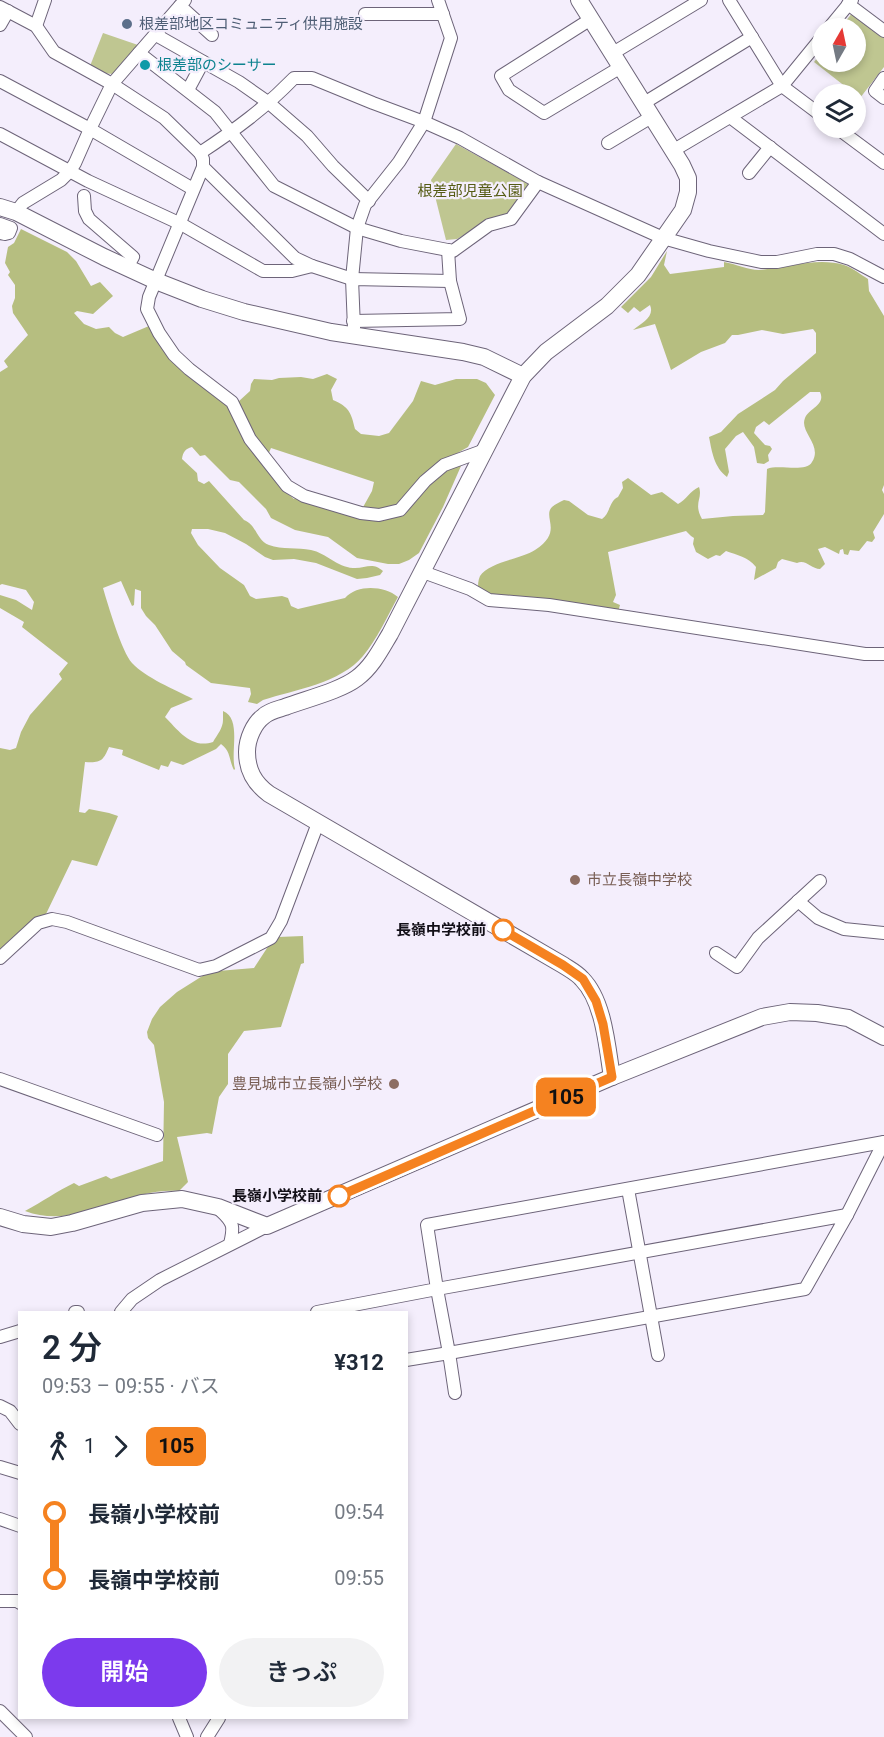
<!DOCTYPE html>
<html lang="ja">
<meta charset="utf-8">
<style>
body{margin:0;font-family:Roboto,"Noto Sans JP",sans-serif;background:#f2f2f3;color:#1f2937;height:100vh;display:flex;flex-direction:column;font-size:22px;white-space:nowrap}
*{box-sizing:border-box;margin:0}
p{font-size:20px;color:#747a83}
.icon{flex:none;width:33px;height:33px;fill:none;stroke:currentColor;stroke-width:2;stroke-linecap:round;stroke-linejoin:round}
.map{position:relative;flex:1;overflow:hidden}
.details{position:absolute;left:18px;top:1311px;width:390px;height:408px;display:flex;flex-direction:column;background:#fff;border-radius:0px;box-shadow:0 3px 9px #0003}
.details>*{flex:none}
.badge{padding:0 12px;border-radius:9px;font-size:21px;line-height:39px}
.needle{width:39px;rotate:9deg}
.tools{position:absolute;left:812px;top:18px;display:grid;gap:12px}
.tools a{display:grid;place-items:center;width:54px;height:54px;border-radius:50%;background:#fff;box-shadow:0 3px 9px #0003;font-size:30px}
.map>.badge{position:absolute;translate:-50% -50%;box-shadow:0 0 0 3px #fff}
.legs{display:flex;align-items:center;gap:9px;height:66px;padding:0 24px;font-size:20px}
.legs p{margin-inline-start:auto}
.overview{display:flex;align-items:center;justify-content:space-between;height:102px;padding:0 24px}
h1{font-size:33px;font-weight:600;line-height:45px}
.action{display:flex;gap:12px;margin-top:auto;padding:12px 24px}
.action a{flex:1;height:69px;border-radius:36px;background:#7c3aed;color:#fff;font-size:24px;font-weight:600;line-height:69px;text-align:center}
.action a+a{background:#f2f2f3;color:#1f2937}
ul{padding:0 24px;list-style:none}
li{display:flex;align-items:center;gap:21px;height:66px;font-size:22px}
li i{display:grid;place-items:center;width:9px;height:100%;margin:0 8px;background:currentColor}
li i::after{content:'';width:15px;height:15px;margin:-8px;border:4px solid;border-radius:50%;background:#fff}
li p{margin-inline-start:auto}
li:first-child i{background:linear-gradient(#0000 50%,currentColor 0)}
li:last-child i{background:linear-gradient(currentColor 50%,#0000 0)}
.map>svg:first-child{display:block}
.green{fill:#bfc691}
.forest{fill:#b6be80}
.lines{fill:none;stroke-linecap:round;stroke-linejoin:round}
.street-casing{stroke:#6d6479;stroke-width:14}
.secondary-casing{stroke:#6d6479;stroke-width:18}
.street{stroke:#fff;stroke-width:12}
.secondary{stroke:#fff;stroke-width:16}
.line-1-casing{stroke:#fff;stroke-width:14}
.line-1{stroke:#f58220;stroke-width:9}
.service-dot{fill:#5c6f8a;stroke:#f4eefc;stroke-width:2}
.culture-dot{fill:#0f9aa8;stroke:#f4eefc;stroke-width:2}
.education-dot{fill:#8d6e63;stroke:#f4eefc;stroke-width:2}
.stop-1-dot{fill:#fff;stroke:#f58220;stroke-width:3}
.labels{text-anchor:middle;stroke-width:4.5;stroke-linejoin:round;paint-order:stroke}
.service-label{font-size:15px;fill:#4e5e75;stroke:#f4eefc;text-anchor:start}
.culture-label{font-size:15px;fill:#0d838f;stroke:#f4eefc;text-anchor:start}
.park-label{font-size:15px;fill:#565c15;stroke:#f4eefc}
.education-label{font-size:15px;fill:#785e54;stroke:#f4eefc;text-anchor:start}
.stop-label{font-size:15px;font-weight:bold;fill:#120f17;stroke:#f4eefc;text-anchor:end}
</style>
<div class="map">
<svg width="884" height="1737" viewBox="0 0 884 1737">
<rect width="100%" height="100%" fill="#f4eefc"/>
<g class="green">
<polygon points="853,12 884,36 884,67 860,98 814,62 822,52 822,62 855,62 855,28 840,28"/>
<polygon points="103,33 138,45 113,74 101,73 90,66"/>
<polygon points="456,144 527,183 529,186 505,216 484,223 457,239 446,240 431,180"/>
</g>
<g class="forest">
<path d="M 21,229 L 67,252 L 76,261 L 91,286 L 100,282 L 113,296 L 93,314 L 77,311 L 74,313 L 84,324 L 96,329 L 109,327 L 115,333 L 123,337 L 149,326 C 160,342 170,362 186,374 C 200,385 219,392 230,407 C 252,437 264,476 294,499 L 296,497 L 365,519 L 382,521 L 403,515 L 397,505 C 385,509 374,510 362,509 L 372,491 L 374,482 L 271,448 L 268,455 L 253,432 L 238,402 L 250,391 L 251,384 L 254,379 L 272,380 L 279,378 L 301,377 L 313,379 L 327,374 L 337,379 L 331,390 L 333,400 C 349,407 351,412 355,429 L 361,434 L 379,436 L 389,433 L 413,401 L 421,381 L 435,385 L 456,379 L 477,379 L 486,383 L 495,395 L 468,447 L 447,459 L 442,474 L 458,464 L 461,466 L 443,507 L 419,553 L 409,560 L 399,564 L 388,564 L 357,558 L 328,537 L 295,530 L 271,518 L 266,509 L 239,482 L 230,480 L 205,455 L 200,456 L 192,447 C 185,449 183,452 182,459 L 197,473 L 198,481 L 204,484 L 209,481 L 244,520 C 257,525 256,540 269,545 C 282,550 298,547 311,550 C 326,553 337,567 353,568 C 365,569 372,561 383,571 L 380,575 L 367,578 L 357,579 L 316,563 L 294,559 L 273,560 L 265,557 L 246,544 L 225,533 L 208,529 L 192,529 L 191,533 L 198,545 L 220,568 L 244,585 L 250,596 L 256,599 L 282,596 L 288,598 L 291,606 L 298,609 L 345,598 C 358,584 384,586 398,597 C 387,617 377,639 363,656 C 341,683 294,690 263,700 L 257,704 L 248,702 L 251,694 L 250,688 L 211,683 L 186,665 L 185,662 L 172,651 L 155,625 L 146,616 L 141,608 L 141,591 L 135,589 L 134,605 L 132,606 L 121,581 L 103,588 C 108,605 122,652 132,663 C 146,678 174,689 193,699 L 171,708 L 165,717 C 179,731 191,749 213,742 C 217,735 223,728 223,720 C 223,717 223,714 223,711 C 242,719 230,752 235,769 L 234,770 C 229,761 231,751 221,744 L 216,749 L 183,765 L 171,761 L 168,767 L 161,765 L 159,770 L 122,755 L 123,750 L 109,747 C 103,761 101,763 85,762 L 79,812 L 85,813 L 89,809 L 109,813 L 118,816 L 97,866 L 72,860 L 46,914 L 0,950 L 0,748 L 10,750 L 16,748 L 21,732 L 30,715 L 62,679 L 59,674 L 68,663 L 22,627 L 24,622 L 0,608 L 0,595 L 16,600 L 32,610 L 34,602 L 26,590 L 2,584 L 0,585 L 0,372 L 8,367 L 4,361 L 28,335 L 13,313 L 12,306 L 15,298 L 15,285 L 8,275 L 10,272 L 5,263 L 8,247 L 14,243 Z"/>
<path d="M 667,251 L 664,265 L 670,274 L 724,267 L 724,262 C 736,264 748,270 759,270 C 786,268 817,257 844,265 C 853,268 860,274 868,279 L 869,291 L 884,316 L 884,485 L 882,490 L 884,494 L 884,514 L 873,532 L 875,538 L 872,542 L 867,541 L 859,551 L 850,550 L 848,555 L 844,554 L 843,549 L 840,550 L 839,554 L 825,547 L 818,549 L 825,564 L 820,569 C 811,569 806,559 797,563 L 782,559 L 778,562 L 776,568 L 754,580 L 756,567 C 748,557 737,555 726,551 L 720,556 L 716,555 L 708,559 L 696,552 L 693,544 L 694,538 L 691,536 L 686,531 L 608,552 L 616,595 L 613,602 L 620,605 L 618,612 L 493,596 L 478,589 C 478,585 478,580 480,576 C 489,562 521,559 535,550 C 564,532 542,517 552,507 C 555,504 560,502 564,500 L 569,501 L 588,515 L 602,519 C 610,514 609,501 618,497 L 623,488 L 622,482 L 628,478 L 651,495 L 662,492 L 678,504 C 686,500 690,491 699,487 C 703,499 693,503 702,519 L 733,516 L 763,515 L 765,512 L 767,469 C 779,464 806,473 812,462 C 823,445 799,432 805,418 C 809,408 826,405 820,392 L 810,392 L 769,425 L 764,421 L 756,427 L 754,433 L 765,445 L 770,446 L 772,449 L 768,455 L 769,461 L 764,464 L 757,463 L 754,447 L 743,432 L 736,436 L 725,449 L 729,472 L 727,477 C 714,467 712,452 709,437 L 721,432 L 738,414 L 775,390 L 783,381 L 816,353 L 816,333 L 813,329 L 783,334 L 762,330 L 738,335 L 732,335 L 725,343 L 701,352 L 671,370 L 655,324 L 633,330 C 642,323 655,317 650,305 L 640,312 L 634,307 L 628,313 L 621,307 L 651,277 Z"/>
<path d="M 303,936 L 304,963 L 301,964 L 281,1027 L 244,1031 L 228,1054 L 228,1084 L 219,1097 L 212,1134 L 207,1133 L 177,1137 L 188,1182 L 179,1191 C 126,1187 78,1231 25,1211 C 42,1202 57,1191 74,1183 L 79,1186 L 106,1176 L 111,1179 L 163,1161 L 164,1102 L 154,1045 L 148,1038 L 147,1032 L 152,1019 L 160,1007 L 177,992 L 204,975 L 218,971 L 254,968 L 269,945 L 278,937 Z"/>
</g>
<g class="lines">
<g class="street-casing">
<g id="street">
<polyline points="729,0 782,86 822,116"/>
<polyline points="848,4 884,31"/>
<polyline points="180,6 212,35"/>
<polyline points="0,7 36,26 54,52 112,84 164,118 200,153 203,159 203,167 149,297 147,309 159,333 174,355 189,369 232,402 250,439 287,486 304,496 361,513 379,515 400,510 425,481 444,465 485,450"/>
<polyline points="365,14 443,14"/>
<polyline points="591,19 501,76 509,90 544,113 621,67"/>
<polyline points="0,25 8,11"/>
<polyline points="36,26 45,0"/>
<polyline points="829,28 852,0"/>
<polyline points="156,35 239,82 269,103 307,136 333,166 369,201"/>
<polyline points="139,53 215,112 274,186 357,228 401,241 453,251 489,225 511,219 538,182"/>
<polyline points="613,53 701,0"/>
<polyline points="884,78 875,91 884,98"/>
<polyline points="0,81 90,129 193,189"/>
<polyline points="188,90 203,62"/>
<polyline points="644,103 752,37"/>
<polyline points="730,117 884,234"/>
<polyline points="837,128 884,163"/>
<polyline points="0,134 88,181 181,224 263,271 292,271 312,266"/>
<polyline points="608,143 653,116"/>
<polyline points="674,150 782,86 822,37"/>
<path d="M 200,153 C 235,130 265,108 294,78 L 312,78 L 373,103 L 424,122 L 460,138 L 538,182 L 663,238 L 709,251 L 761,262 L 777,262 L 817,254 L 834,254 L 850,259 L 884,277"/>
<polyline points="203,167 295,258 312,266 352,279 357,228 365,205 399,162 424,122 451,38 438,0"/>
<polyline points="749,173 770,147"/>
<polyline points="84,196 85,211 89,219 133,257 127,268"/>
<polyline points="16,212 23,203 61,180 70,171 75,163 90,129 112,84 185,0"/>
<polyline points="0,224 11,228 9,233 5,234 0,233"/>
<polyline points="353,321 460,319 450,281 448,250"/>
<polyline points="354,328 352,279 450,281"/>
<polyline points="423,572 470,589 489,600 549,605 865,654 884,654"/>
<polyline points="798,901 818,918 844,929 884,933"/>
<polyline points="716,953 737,967 758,938 820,881"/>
<polyline points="0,958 38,923 52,919 67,922 199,970 216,966 271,938 281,921 318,823"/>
<polyline points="0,1079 157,1135"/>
<polyline points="628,1189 658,1355"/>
<path d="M 221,1211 C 234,1223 234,1227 230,1244"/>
<polyline points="847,1215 884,1142"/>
<polyline points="75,1312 78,1312"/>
<polyline points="121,1312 132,1299 160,1280 267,1226"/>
<polyline points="317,1312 437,1289 847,1215 805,1289 449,1353 437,1289 427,1225 884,1142"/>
<polyline points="0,1337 20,1331"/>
<polyline points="406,1360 449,1353 455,1393"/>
<polyline points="0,1406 10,1411 20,1424"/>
<polyline points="0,1467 20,1473"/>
<polyline points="0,1519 20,1526"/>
<polyline points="0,1601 17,1601 20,1603"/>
<polyline points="0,1711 26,1737"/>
<polyline points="179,1718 187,1737"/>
<polyline points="207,1737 219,1718"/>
</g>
</g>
<g class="secondary-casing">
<g id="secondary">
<path d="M 579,0 L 682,165 L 688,178 L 688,192 L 683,210 L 638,275 L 607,306 L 546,352 L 523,376 L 390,634 C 381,649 372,667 357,678 C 340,691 306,699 285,707 C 279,709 269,711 264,716 C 254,723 247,739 247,752 C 247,770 254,783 269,794 L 563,965 C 569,969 577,973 582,979 C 604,1001 607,1047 612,1077"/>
<polyline points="0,207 16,212 104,257 156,281 202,299 244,312 331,332 463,352 484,357 523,376"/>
<polyline points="0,1217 23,1224 51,1227 72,1223 142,1203 182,1199 218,1207 267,1226 612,1077 762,1017 790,1012 817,1013 848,1018 884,1037"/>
</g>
</g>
<use href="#street" class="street"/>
<use href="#secondary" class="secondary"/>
</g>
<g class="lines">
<g class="line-1-casing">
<polyline id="line-1" points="339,1196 612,1077 603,1024 596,1001 583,979 563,965 503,930"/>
</g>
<use href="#line-1" class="line-1"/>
</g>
<circle class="service-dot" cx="127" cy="24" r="6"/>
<circle class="culture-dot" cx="145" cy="65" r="6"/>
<g class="education-dot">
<circle cx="575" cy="880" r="6"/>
<circle cx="394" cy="1084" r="6"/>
</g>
<g class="stop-1-dot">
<circle cx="503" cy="930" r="10"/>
<circle cx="339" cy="1196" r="10"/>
</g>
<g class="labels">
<g class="service-label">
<text x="139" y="29">根差部地区コミュニティ供用施設</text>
</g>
<g class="culture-label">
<text x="157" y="70">根差部のシーサー</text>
</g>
<g class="park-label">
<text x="470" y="196">根差部児童公園</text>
</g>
<g class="education-label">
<text x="587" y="885">市立長嶺中学校</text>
<text x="382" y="1089" text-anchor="end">豊見城市立長嶺小学校</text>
</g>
<g class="stop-label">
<text x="486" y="935">長嶺中学校前</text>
<text x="322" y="1201">長嶺小学校前</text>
</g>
</g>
</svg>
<div class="tools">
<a><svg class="needle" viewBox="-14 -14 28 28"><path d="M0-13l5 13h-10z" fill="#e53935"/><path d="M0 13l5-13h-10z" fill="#747a83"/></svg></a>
<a><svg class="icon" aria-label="layers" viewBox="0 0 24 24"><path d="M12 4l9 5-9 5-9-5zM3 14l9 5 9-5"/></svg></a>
</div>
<b class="badge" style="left:566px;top:1097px;background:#f58220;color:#111">105</b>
<section class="details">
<div class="overview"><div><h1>2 分</h1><p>09:53 – 09:55 · バス</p></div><b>¥312</b></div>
<div class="legs"><svg class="icon" aria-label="walk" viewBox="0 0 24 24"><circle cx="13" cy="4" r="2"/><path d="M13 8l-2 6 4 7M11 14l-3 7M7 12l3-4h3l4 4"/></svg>1<svg class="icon" aria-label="forward" viewBox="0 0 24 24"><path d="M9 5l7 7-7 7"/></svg><b class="badge" style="background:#f58220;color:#111">105</b></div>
<ul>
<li><i style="color:#f58220"></i><b>長嶺小学校前</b><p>09:54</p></li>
<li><i style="color:#f58220"></i><b>長嶺中学校前</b><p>09:55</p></li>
</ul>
<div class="action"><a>開始</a><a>きっぷ</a></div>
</section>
</div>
